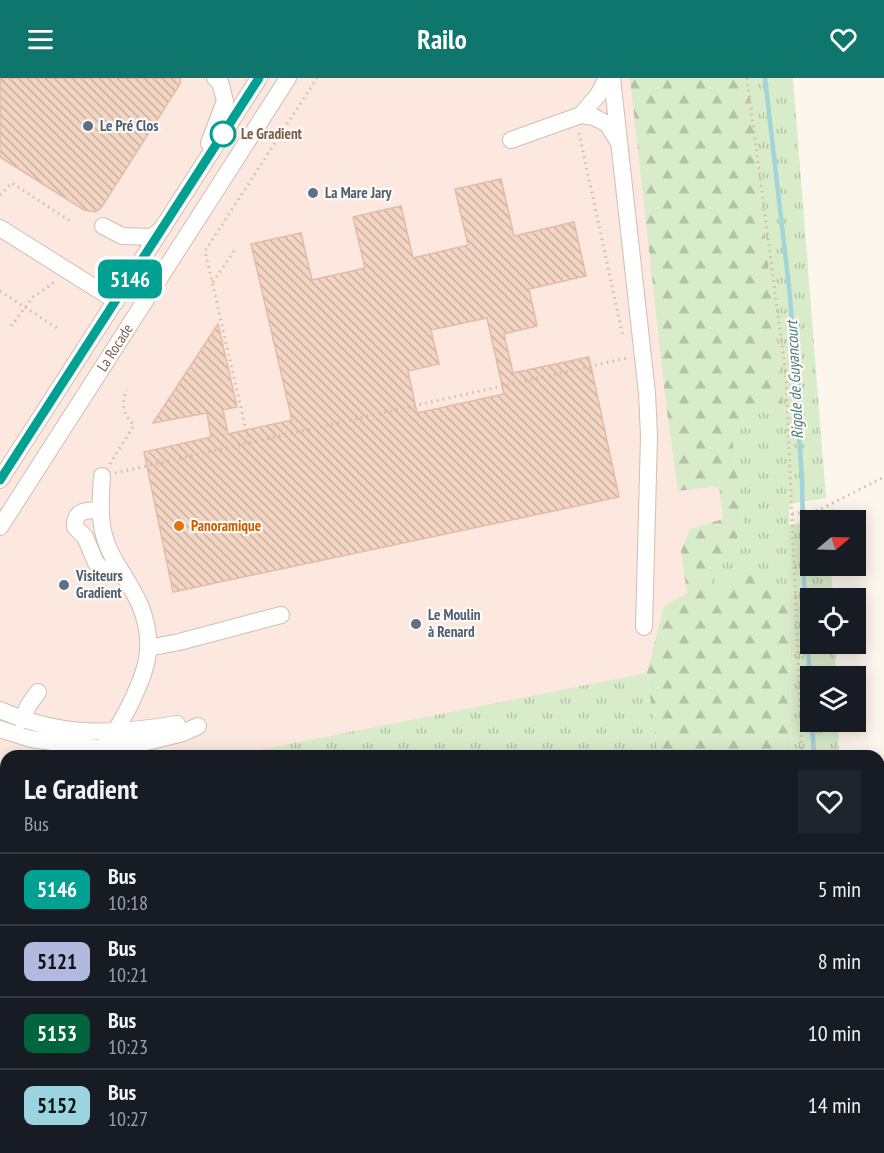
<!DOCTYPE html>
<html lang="fr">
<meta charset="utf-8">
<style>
body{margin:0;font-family:"PT Sans Narrow",sans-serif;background:#20242c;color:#f1f3f6;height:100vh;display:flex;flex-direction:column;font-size:22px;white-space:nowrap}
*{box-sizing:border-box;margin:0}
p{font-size:20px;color:#9ea1a6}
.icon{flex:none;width:33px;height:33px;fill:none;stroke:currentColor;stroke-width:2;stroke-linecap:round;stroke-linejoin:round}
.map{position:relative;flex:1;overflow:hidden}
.panel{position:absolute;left:0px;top:672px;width:885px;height:404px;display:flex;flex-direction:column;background:#171b24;border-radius:18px 18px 0 0;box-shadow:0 3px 15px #0003}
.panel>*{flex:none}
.badge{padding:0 12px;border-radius:9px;font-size:21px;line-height:39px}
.needle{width:39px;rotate:71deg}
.tools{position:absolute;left:800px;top:432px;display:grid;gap:12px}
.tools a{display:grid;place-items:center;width:66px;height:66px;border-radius:0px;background:#171b24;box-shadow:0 3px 15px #0003;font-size:30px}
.map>.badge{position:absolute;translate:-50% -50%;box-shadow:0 0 0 3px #fff}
.round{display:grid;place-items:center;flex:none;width:63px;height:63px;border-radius:0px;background:#20242c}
.summary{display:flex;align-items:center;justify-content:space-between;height:102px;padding:0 24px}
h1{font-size:28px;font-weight:700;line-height:45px}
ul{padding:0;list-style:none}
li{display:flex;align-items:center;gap:18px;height:72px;padding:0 24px;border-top:2px solid #363941}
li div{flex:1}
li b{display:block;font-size:22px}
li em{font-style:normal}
li .badge{min-width:66px;font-weight:700;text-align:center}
header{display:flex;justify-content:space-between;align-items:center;height:78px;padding:0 24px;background:#0f766e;color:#fff;font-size:27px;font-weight:700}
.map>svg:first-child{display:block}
.commercial{fill:#fde8e0}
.grass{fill:url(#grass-tufts)}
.forest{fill:url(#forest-firs)}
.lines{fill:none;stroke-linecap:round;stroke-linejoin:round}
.stream{stroke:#a5d3da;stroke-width:4.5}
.building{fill:url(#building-back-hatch);stroke:#e6bba3;stroke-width:1.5;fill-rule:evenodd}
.minor-casing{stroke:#d1beb0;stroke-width:18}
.path{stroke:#d9b8a5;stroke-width:3;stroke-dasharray:1.5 4.5;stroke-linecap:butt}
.minor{stroke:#fff;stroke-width:16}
.line-casing{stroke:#fff;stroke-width:14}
.line{stroke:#00a092;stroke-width:9}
.service-dot{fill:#5c6f8a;stroke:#fffaf3;stroke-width:2}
.stop-dot{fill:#fff;stroke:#00a092;stroke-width:3}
.food-dot{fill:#e8710a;stroke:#fffaf3;stroke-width:2}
.labels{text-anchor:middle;stroke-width:4.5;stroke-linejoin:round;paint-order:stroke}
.service-label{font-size:15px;font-weight:bold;fill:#4e5e75;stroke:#fffaf3;text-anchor:start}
.stop-label{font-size:15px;font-weight:bold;fill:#7a5c4d;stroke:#fffaf3;text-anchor:start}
.street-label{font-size:15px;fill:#7a5c4d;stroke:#fffaf3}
.food-label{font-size:15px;font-weight:bold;fill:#c56008;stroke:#fffaf3;text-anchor:start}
.water-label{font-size:16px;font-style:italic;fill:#437c86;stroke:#fffaf3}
</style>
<header><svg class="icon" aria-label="menu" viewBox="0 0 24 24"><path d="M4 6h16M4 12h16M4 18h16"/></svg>Railo<svg class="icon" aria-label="heart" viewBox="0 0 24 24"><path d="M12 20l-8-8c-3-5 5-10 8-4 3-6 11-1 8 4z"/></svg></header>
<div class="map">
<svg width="884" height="1075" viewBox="0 0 884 1075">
<defs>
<pattern id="grass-tufts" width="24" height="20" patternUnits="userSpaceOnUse" patternTransform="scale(1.5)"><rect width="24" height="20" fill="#d8ecc9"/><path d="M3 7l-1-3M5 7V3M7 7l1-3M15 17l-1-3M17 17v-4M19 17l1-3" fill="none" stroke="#b4c2a5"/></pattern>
<pattern id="forest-firs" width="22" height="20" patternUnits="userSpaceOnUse" patternTransform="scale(1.5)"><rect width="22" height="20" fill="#d8ecc9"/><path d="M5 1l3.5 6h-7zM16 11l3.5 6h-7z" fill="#b4c2a5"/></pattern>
<pattern id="building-back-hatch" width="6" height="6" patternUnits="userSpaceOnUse" patternTransform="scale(1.5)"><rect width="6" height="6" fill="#f3d5c3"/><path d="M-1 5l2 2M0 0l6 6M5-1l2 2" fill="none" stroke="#cab0a1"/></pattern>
</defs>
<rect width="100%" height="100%" fill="#fdf6ec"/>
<polygon class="commercial" points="0,0 780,0 791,429 772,441 780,678 6,678 6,1070 798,1070 796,1075 0,1075"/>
<g class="grass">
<polygon points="748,0 793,0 826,420 789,426 789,447 810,445 810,488 831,488 833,520 810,520 810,566 835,566 836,598 810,598 810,644 838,644 839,678 792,678 788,517 738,490 732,516 713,506 712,484 745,452 732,359 747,335 783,326"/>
<polygon points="647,595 658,678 229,678"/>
<polygon points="6,722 6,1070 792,1070 790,1075 0,1075 0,723"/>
<polygon points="879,751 884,755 884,856 879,870"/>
</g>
<polygon class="forest" points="630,0 748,0 783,326 747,335 732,359 745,452 713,484 713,506 732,515 738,490 762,492 788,517 792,678 658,678 647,595 664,528 687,515 681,473 690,451 723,441 719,408 678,413 666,326"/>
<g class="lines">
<g class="stream">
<polyline points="765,0 790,218 802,401 804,505 810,604"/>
<polyline points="812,644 814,678"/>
<polyline points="879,776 884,779"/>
</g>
</g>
<g class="building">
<polygon points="0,0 181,0 180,6 101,130 95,134 84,132 0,79"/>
<path d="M 501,101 L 514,158 L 574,144 L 586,198 L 529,211 L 537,248 L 504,256 L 513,295 L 589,279 L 619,419 L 173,514 L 144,374 L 211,359 L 207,335 L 153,345 L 218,246 L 237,329 L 223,332 L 228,356 L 292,342 L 251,166 L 301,155 L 312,202 L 365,190 L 353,139 L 401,128 L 413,180 L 468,167 L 455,111 ZM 487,240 L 504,316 L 417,335 L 408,293 L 439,286 L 431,252 Z"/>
</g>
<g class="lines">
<g class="minor-casing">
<g id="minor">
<polyline points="612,0 647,315 649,358 644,549"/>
<polyline points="581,37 598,17 607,0"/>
<polyline points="511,62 581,37 594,39 607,46 618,63"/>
<polyline points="209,65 225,23 220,4 215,0"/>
<polyline points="103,148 122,158 152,159 163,150"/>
<polyline points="0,150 116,223"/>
<polyline points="0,402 259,0"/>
<path d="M 100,433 C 86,431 74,433 75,449 L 85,459 L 96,485 L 101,490 L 122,496"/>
<path id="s1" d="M 0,449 L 288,0"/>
<polyline points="148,570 179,564 281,537"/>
<path d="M 0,632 C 62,659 112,657 177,646"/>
<polyline points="22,642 28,628 38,614"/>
<polyline points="0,651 31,661 102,671 115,670 151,663 183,655 198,648"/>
<path d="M 102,671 C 120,649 132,625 142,599 C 144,593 146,587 147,581 C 150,563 147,544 140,527 C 129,501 109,481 103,453 C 99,435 101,416 102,398"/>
</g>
</g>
<g class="path">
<polyline points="747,0 786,298 802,678"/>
<polyline points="579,55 623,259"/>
<polyline points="0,117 12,105 73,145"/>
<polyline points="213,204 234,173"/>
<polyline points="0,213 57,250"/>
<polyline points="11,248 33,219 56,203"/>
<polyline points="249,365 205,173 317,0"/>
<path d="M 110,386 L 134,347 C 124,338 120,324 127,312"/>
<polyline points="115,395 627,280"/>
<polyline points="792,436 819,432 884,399"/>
<polyline points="785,1075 787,1070"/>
</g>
<use href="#minor" class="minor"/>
</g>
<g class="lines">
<g class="line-casing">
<polyline id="line" points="0,402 259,0"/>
</g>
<use href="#line" class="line"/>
</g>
<g class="service-dot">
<circle cx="88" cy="48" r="6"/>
<circle cx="313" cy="115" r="6"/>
<circle cx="64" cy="507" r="6"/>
<circle cx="416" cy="546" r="6"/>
</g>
<circle class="stop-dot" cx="223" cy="56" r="12"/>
<circle class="food-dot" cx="179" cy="448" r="6"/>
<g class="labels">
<g class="service-label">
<text x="100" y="53">Le Pré Clos</text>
<text x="325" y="120">La Mare Jary</text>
<text x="76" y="503">Visiteurs<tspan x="76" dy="17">Gradient</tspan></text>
<text x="428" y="542">Le Moulin<tspan x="428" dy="17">à Renard</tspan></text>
</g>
<g class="stop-label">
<text x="241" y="61">Le Gradient</text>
</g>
<g class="street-label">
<text dy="5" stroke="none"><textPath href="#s1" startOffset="213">La Rocade</textPath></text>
</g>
<g class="food-label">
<text x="191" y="453">Panoramique</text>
</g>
<g class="water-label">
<text transform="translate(794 302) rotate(-93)" y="6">Rigole de Guyancourt</text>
</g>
</g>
</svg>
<div class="tools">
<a><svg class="needle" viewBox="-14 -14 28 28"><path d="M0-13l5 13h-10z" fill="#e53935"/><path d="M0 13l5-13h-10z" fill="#9ea1a6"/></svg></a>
<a><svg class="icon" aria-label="locate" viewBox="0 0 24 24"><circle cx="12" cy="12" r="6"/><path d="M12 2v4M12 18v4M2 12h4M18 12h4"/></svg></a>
<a><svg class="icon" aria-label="layers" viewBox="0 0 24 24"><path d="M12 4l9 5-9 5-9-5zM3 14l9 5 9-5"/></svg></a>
</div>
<b class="badge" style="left:130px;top:201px;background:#00a092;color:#fff">5146</b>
<section class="panel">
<div class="summary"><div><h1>Le Gradient</h1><p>Bus</p></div><a class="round"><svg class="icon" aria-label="heart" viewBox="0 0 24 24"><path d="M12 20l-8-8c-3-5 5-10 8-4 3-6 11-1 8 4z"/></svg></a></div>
<ul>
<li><span class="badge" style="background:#00a092;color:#fff">5146</span><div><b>Bus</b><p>10:18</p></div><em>5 min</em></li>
<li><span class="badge" style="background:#b1b9df;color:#111">5121</span><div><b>Bus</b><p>10:21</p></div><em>8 min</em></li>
<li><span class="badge" style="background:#00643c;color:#fff">5153</span><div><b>Bus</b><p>10:23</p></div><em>10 min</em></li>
<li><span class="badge" style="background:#99d4df;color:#111">5152</span><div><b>Bus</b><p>10:27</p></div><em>14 min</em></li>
</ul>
</section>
</div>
